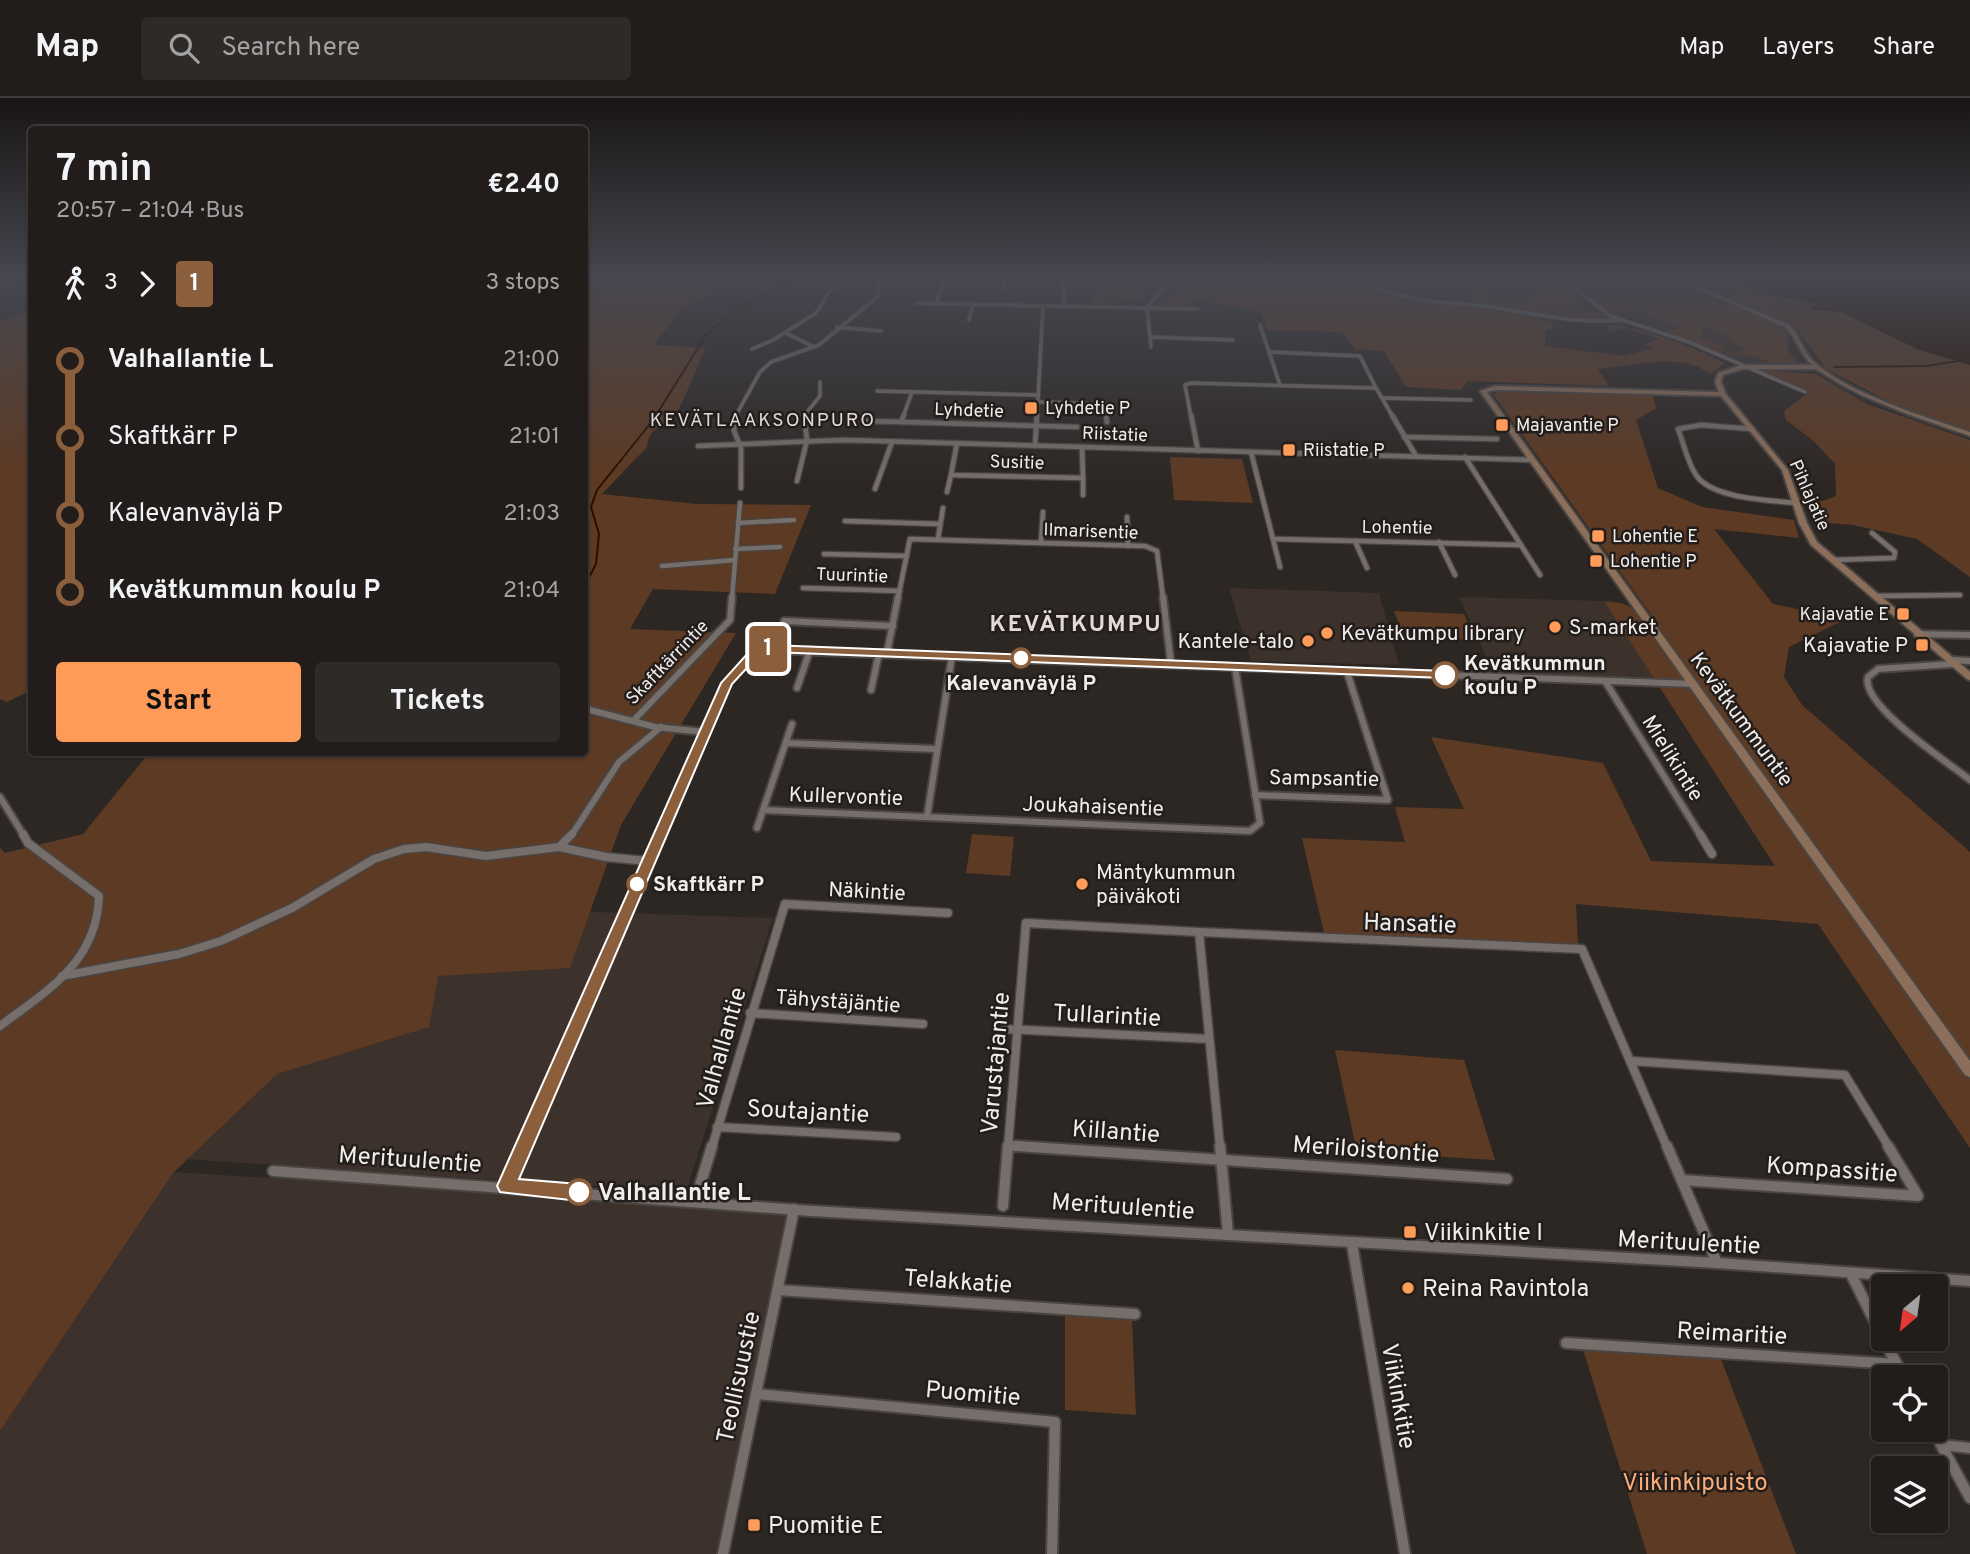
<!DOCTYPE html>
<meta charset="utf-8">
<style>
body{margin:0;font-family:Overpass,sans-serif;background:#2e2a28;color:#f1f3f6;height:100vh;display:flex;flex-direction:column;font-size:26px;white-space:nowrap}
*{box-sizing:border-box;margin:0}
p{font-size:23px;color:#a2a2a3}
.icon{flex:none;width:38px;height:38px;fill:none;stroke:currentColor;stroke-width:2;stroke-linecap:round;stroke-linejoin:round}
.map{position:relative;flex:1;overflow:hidden}
.side{position:absolute;left:28px;top:28px;width:560px;height:630px;display:flex;flex-direction:column;background:#221d1b;border-radius:7px;box-shadow:0 2px 5px #0004,0 0 0 2px #3f3b3a}
.side>*{flex:none}
.badge{padding:0 14px;border-radius:5px;font-size:24px;line-height:46px}
.needle{width:46px;rotate:209deg}
.controls{position:absolute;left:1871px;top:1176px;display:grid;gap:14px}
.controls a{display:grid;place-items:center;width:77px;height:77px;border-radius:7px;background:#221d1b;box-shadow:0 2px 5px #0004,0 0 0 2px #3f3b3a;font-size:35px}
.map>.badge{position:absolute;translate:-50% -50%;box-shadow:0 0 0 4px #fff}
.legs{display:flex;align-items:center;gap:10px;height:77px;padding:0 28px;font-size:23px}
.legs p{margin-inline-start:auto}
.summary{display:flex;align-items:center;justify-content:space-between;height:119px;padding:0 28px}
h1{font-size:38px;font-weight:700;line-height:52px}
.button{display:flex;gap:14px;margin-top:auto;padding:14px 28px}
.button a{flex:1;height:80px;border-radius:7px;background:#fe9b58;color:#111;font-size:28px;font-weight:700;line-height:80px;text-align:center}
.button a+a{background:#2e2a28;color:#f1f3f6}
ul{padding:0 28px;list-style:none}
li{display:flex;align-items:center;gap:24px;height:77px;font-size:26px}
li i{display:grid;place-items:center;width:10px;height:100%;margin:0 9px;background:currentColor}
li i::after{content:'';width:18px;height:18px;margin:-9px;border:5px solid;border-radius:50%;background:#221d1b}
li p{margin-inline-start:auto}
li:first-child i{background:linear-gradient(#0000 50%,currentColor 0)}
li:last-child i{background:linear-gradient(currentColor 50%,#0000 0)}
header{display:flex;align-items:center;gap:42px;box-sizing:border-box;height:98px;padding:0 35px;background:#221d1b;border-bottom:2px solid #3f3b3a}
header strong{font-size:33px}
nav{display:flex;gap:38px;margin-inline-start:auto;font-size:24px}
.search{width:490px;height:63px;background:#2e2a28;display:flex;align-items:center;gap:18px;box-sizing:border-box;padding:0 24px;border-radius:7px;color:#a2a2a3;font-size:26px}
.map>svg:first-child{display:block}
.built{fill:#3c312b}
.green{fill:#5d3a23}
.water{fill:#270f01}
.lines{fill:none;stroke-linecap:round;stroke-linejoin:round}
.stream{stroke:#270f01;stroke-width:2}
.street-far4-casing{stroke:#4a4542;stroke-width:5}
.street-far3-casing{stroke:#4a4542;stroke-width:7}
.street-far2-casing{stroke:#4a4542;stroke-width:10}
.street-far1-casing{stroke:#4a4542;stroke-width:11}
.street-casing{stroke:#4a4542;stroke-width:14}
.secondary-casing{stroke:#4a4542;stroke-width:4}
.street-far4{stroke:#756e6a;stroke-width:3.5}
.street-far3{stroke:#756e6a;stroke-width:4.5}
.street-far2{stroke:#756e6a;stroke-width:6}
.street-far1{stroke:#756e6a;stroke-width:8}
.street{stroke:#756e6a;stroke-width:10}
.secondary{fill:#8c6f5a;fill-rule:evenodd}
.line-1{fill:#8b5e3c;stroke:#fff;stroke-width:2}
.poi-dot{fill:#fe9b58;stroke:#231e1b;stroke-width:2.5}
.stop-1-dot{fill:#fff;stroke:#8b5e3c;stroke-width:3.5}
.labels{text-anchor:middle;stroke-width:5;stroke-linejoin:round;paint-order:stroke}
.far-poi-label{font-size:18px;fill:#f0edea;stroke:#231e1b;text-anchor:start}
.far-street-label{font-size:18px;fill:#f0edea;stroke:#231e1b}
.far-neighbourhood-label{font-size:19px;letter-spacing:2px;fill:#e1dad6;stroke:#231e1b}
.poi-label{font-size:21px;fill:#f0edea;stroke:#231e1b;text-anchor:start}
.stop-label{font-size:21px;font-weight:bold;fill:#f0edea;stroke:#231e1b;text-anchor:start}
.street-label{font-size:21px;fill:#f0edea;stroke:#231e1b}
.far-district-label{font-size:23px;font-weight:bold;letter-spacing:2px;fill:#e1dad6;stroke:#231e1b}
.near-street-label{font-size:24px;fill:#f0edea;stroke:#231e1b}
.near-stop-label{font-size:24px;font-weight:bold;fill:#f0edea;stroke:#231e1b;text-anchor:start}
.near-poi-label{font-size:24px;fill:#f0edea;stroke:#231e1b;text-anchor:start}
.near-park-label{font-size:24px;fill:#f9ad7b;stroke:#231e1b}
</style>
<header>
<strong>Map</strong>
<div class="search"><svg class="icon" aria-label="search" viewBox="0 0 24 24"><circle cx="10" cy="10" r="6"/><path d="M15 15l6 6"/></svg>Search here</div>
<nav><a>Map</a><a>Layers</a><a>Share</a></nav>
</header>
<div class="map">
<svg width="1970" height="1456" viewBox="0 0 1970 1456">
<rect width="100%" height="100%" fill="#2d2724"/>
<g class="built">
<polygon points="1381,179 1406,179 1463,188 1463,202 1401,196 1381,186"/>
<polygon points="1495,179 1668,179 1781,226 1789,237 1790,253 1802,267 1744,266 1702,248 1608,221 1494,199 1489,185"/>
<polygon points="1229,490 1379,495 1399,567 1251,563"/>
<polygon points="1459,499 1604,503 1661,589 1497,582"/>
<polygon points="360,806 773,820 686,1094 184,1061"/>
<polygon points="174,1074 793,1113 722,1456 0,1456 0,1333"/>
</g>
<g class="green">
<path d="M 585,179 L 754,179 L 681,211 L 654,247 L 706,250 C 695,270 688,297 675,317 C 665,330 650,326 647,349 L 602,396 L 696,406 L 811,407 L 775,496 L 653,491 L 630,531 L 736,535 L 621,727 L 570,870 L 438,878 L 429,929 L 277,976 L 174,1074 L 0,1333 L 0,750 L 5,755 L 83,736 L 149,655 L 584,654 Z"/>
<polygon points="1092,179 1161,179 1138,203 1092,207"/>
<path d="M 1181,179 L 1354,179 L 1384,195 L 1419,204 L 1475,209 L 1546,222 L 1552,224 L 1553,231 L 1546,233 L 1545,248 L 1625,258 L 1652,250 L 1644,246 L 1660,241 L 1626,230 L 1609,235 L 1608,226 C 1651,231 1687,247 1725,265 L 1710,276 C 1683,254 1630,268 1598,271 L 1609,288 L 1468,283 L 1461,292 L 1406,289 L 1384,253 L 1355,251 L 1342,234 L 1267,232 L 1261,214 L 1195,202 L 1195,210 L 1153,209 L 1171,196 Z"/>
<polygon points="1468,179 1495,179 1489,186 1494,199 1526,205 1519,196 1521,192 1532,193 1531,187 1512,187 1513,179 1566,179 1575,195 1587,204 1576,204 1579,208 1570,209 1571,212 1600,215 1608,221 1526,215 1469,204"/>
<polygon points="1724,179 1970,179 1970,333 1896,307 1826,271 1798,232 1731,202"/>
<path d="M 1585,190 L 1608,195 L 1640,212 L 1657,209 L 1640,201 C 1651,194 1659,202 1671,204 C 1682,207 1691,201 1702,202 C 1731,204 1755,216 1781,226 L 1777,228 L 1787,237 L 1788,253 L 1796,265 L 1772,265 L 1755,258 L 1731,257 L 1746,251 L 1729,242 L 1730,238 L 1702,228 L 1702,236 L 1698,238 L 1725,249 L 1720,256 L 1648,229 L 1666,234 L 1680,229 L 1641,214 L 1617,214 L 1622,220 L 1645,227 L 1643,227 L 1612,217 L 1598,207 L 1610,206 Z"/>
<polygon points="31,213 31,592 7,604 0,601 0,223"/>
<polygon points="1759,272 1816,276 1867,306 1970,342 1970,479 1917,441 1853,427 1816,424 1808,404 1823,403 1836,398 1835,366 1814,343 1786,322 1784,313 1809,294"/>
<polygon points="1498,294 1653,297 1656,310 1636,322 1658,390 1702,409 1794,422 1799,440 1714,431 1773,506 1846,521 1789,549 1784,579 1802,607 1970,754 1970,1050 1818,826 1576,806 1578,846 1324,835 1302,740 1405,744 1395,709 1464,711 1431,639 1603,665 1651,763 1775,768 1604,503 1621,505 1652,518 1493,296"/>
<polygon points="1170,359 1242,361 1253,405 1174,402"/>
<polygon points="1394,513 1464,516 1476,542 1404,539"/>
<polygon points="972,736 1014,739 1010,778 966,775"/>
<polygon points="1335,952 1464,962 1495,1062 1357,1054"/>
<polygon points="1065,1217 1132,1222 1136,1317 1065,1312"/>
<polygon points="1581,1245 1717,1251 1796,1456 1647,1456"/>
</g>
<polygon class="water" points="1970,179 1970,267 1919,252 1841,214 1811,212 1815,205 1762,195 1768,193 1743,187 1733,180"/>
<g class="lines">
<g class="stream">
<polyline points="734,213 796,179"/>
<polyline points="1834,269 1926,268 1958,263"/>
<polyline points="655,319 706,237 732,215"/>
<polyline points="584,489 596,466 599,436 591,409 597,392 653,322"/>
</g>
<g class="street-far4-casing">
<g id="street-far4">
<polyline points="1064,179 1064,208"/>
<path d="M 1373,179 L 1373,186 C 1408,206 1445,203 1483,208 C 1530,214 1575,227 1623,222"/>
<polyline points="1572,188 1610,218 1689,244 1805,294"/>
<polyline points="1003,190 1004,179"/>
<polyline points="916,205 1198,211"/>
<polyline points="936,206 945,179"/>
<polyline points="1147,210 1172,179"/>
<polyline points="1147,210 1151,249"/>
<polyline points="969,222 973,206"/>
<polyline points="1260,227 1280,287"/>
<polyline points="837,229 881,233"/>
<polyline points="786,235 814,249"/>
<polyline points="1151,239 1233,242"/>
<polyline points="752,251 773,242 816,215 829,194 854,179"/>
<polyline points="1269,254 1360,258 1376,290"/>
<polyline points="877,293 1038,297"/>
<polyline points="1382,300 1471,302"/>
<polyline points="1038,304 1105,306 1106,319"/>
<polyline points="735,319 760,274 771,264 819,247 877,199 881,179"/>
<polyline points="803,319 820,298 820,284"/>
<polyline points="903,319 912,294"/>
<polyline points="1037,319 1043,208"/>
<polyline points="1191,319 1185,287 1191,285 1376,290 1393,319"/>
</g>
</g>
<g class="street-far3-casing">
<g id="street-far3">
<polyline points="736,317 734,333 741,350 741,390"/>
<polyline points="1106,317 1107,324"/>
<polyline points="1191,317 1198,353"/>
<polyline points="1392,317 1416,358"/>
<polyline points="867,323 1077,329"/>
<polyline points="901,324 904,317"/>
<path d="M 1752,331 L 1701,327 L 1678,331 C 1684,346 1687,363 1696,377 C 1712,401 1769,402 1795,405"/>
<polyline points="1404,339 1497,341"/>
<polyline points="957,345 951,377 1083,380 1082,349"/>
<polyline points="698,348 843,342 1531,362"/>
<polyline points="1035,348 1037,317"/>
<polyline points="1251,354 1280,469"/>
<polyline points="1465,359 1540,477"/>
<polyline points="1083,380 1083,397"/>
<polyline points="797,383 807,342 804,317"/>
<polyline points="875,391 892,344"/>
<polyline points="947,394 951,377"/>
<polyline points="1127,419 1128,448"/>
<polyline points="845,423 940,426"/>
<polyline points="738,425 794,422"/>
<polyline points="938,441 943,410"/>
<polyline points="1273,441 1521,447"/>
<polyline points="1355,443 1367,470"/>
<polyline points="1439,444 1455,477"/>
<polyline points="1041,445 1043,414"/>
<polyline points="735,451 780,449"/>
<polyline points="824,456 907,458"/>
<polyline points="1833,462 1894,460 1895,454 1872,435"/>
<polyline points="662,468 735,462"/>
<polyline points="803,490 900,493"/>
<polyline points="1874,498 1960,497"/>
<polyline points="732,500 740,405"/>
<polyline points="898,500 910,441 1145,448 1157,453 1163,500"/>
</g>
</g>
<g class="street-far2-casing">
<g id="street-far2">
<polyline points="1163,499 1171,566"/>
<polyline points="784,523 893,528"/>
<polyline points="1917,536 1970,537"/>
<polyline points="887,555 898,499"/>
<polyline points="1950,562 1970,563"/>
<path d="M 1952,566 L 1878,571 L 1868,579 C 1860,607 1949,665 1970,682"/>
<polyline points="1605,583 1701,738"/>
<polyline points="797,590 810,552"/>
<polyline points="871,592 879,555"/>
<polyline points="586,611 655,629 705,634"/>
<polyline points="634,622 730,522 732,499"/>
<polyline points="786,645 936,651"/>
<polyline points="1255,697 1388,702 1347,574"/>
<polyline points="0,699 24,738"/>
<polyline points="763,712 1250,733 1260,725 1235,569"/>
<polyline points="927,719 952,558"/>
<polyline points="757,730 792,626"/>
<polyline points="571,738 619,664 661,629"/>
<polyline points="660,738 727,585 752,557 765,552 1693,586"/>
</g>
</g>
<g class="street-far1-casing">
<g id="street-far1">
<polyline points="1700,736 1712,756"/>
<polyline points="559,749 606,759 647,763"/>
<polyline points="62,878 179,856 221,843 292,810 374,761 404,751 426,749 486,758 559,749 572,736"/>
<polyline points="750,915 923,926"/>
<path d="M 0,928 C 48,892 97,864 99,798 L 28,745 L 23,736"/>
<polyline points="1004,931 1209,941"/>
<polyline points="1631,963 1845,977 1889,1049"/>
<polyline points="717,1029 896,1039"/>
<polyline points="1007,1047 1041,1049"/>
<polyline points="523,1049 661,736"/>
<polyline points="712,1049 785,806 948,815"/>
<polyline points="1008,1049 1026,825 1199,834"/>
<polyline points="1220,1049 1199,834 1582,851 1667,1049"/>
</g>
</g>
<g class="street-casing">
<g id="street">
<polyline points="1015,1048 1507,1081"/>
<polyline points="1220,1048 1228,1136"/>
<polyline points="1667,1048 1717,1165"/>
<polyline points="273,1073 812,1113 1717,1165 1970,1183"/>
<polyline points="1682,1082 1918,1098 1888,1048"/>
<polyline points="506,1088 524,1048"/>
<polyline points="695,1104 712,1048"/>
<polyline points="1003,1108 1008,1048"/>
<polyline points="1352,1146 1405,1456"/>
<polyline points="1851,1176 1883,1240"/>
<polyline points="778,1192 1135,1216"/>
<polyline points="1883,1241 1904,1279"/>
<polyline points="1566,1245 1896,1266"/>
<polyline points="757,1296 1055,1324 1052,1456"/>
<polyline points="1933,1332 1970,1400"/>
<polyline points="1942,1347 1970,1350"/>
<polyline points="723,1456 794,1111"/>
</g>
</g>
<g class="secondary-casing">
<path id="secondary" d="M 1670,179 L 1676,179 L 1789,227 C 1800,237 1802,252 1813,263 C 1847,295 1925,319 1970,334 L 1970,338 L 1907,316 L 1863,298 L 1842,287 L 1816,271 L 1742,271 L 1723,277 L 1721,284 L 1726,296 L 1788,372 L 1807,425 L 1817,444 L 1970,574 L 1970,582 L 1967,581 L 1811,447 L 1799,425 L 1782,372 L 1721,298 L 1495,292 L 1487,294 L 1970,963 L 1970,979 L 1965,977 L 1480,293 L 1495,288 L 1719,294 L 1715,284 L 1718,275 L 1742,267 L 1812,267 C 1800,256 1797,240 1785,229 Z"/>
</g>
<use href="#street-far4" class="street-far4"/>
<use href="#street-far3" class="street-far3"/>
<use href="#street-far2" class="street-far2"/>
<use href="#street-far1" class="street-far1"/>
<use href="#street" class="street"/>
<use href="#secondary" class="secondary"/>
</g>
<linearGradient id="sky" x2="0" y2="1"><stop stop-color="#191514"/><stop offset="0.47" stop-color="#464750"/><stop offset="1" stop-color="#464750" stop-opacity="0"/></linearGradient>
<rect width="1970" height="383" fill="url(#sky)"/>
<polygon class="line-1" points="769,547 1445,573 1451,577 1445,580 771,554 756,560 732,586 519,1081 579,1086 585,1088 588,1094 585,1101 579,1103 500,1094 497,1088 721,585 748,555"/>
<g class="poi-dot">
<rect x="1024" y="303" width="14" height="14" rx="3.5"/>
<rect x="1495" y="320" width="14" height="14" rx="3.5"/>
<rect x="1282" y="345" width="14" height="14" rx="3.5"/>
<rect x="1591" y="431" width="14" height="14" rx="3.5"/>
<rect x="1589" y="456" width="14" height="14" rx="3.5"/>
<rect x="1896" y="509" width="14" height="14" rx="3.5"/>
<circle cx="1555" cy="529" r="7"/>
<circle cx="1327" cy="535" r="7"/>
<circle cx="1308" cy="543" r="7"/>
<rect x="1915" y="540" width="14" height="14" rx="3.5"/>
<circle cx="1082" cy="786" r="7"/>
<rect x="1403" y="1127" width="14" height="14" rx="3.5"/>
<circle cx="1408" cy="1190" r="7"/>
<rect x="747" y="1420" width="14" height="14" rx="3.5"/>
</g>
<g class="stop-1-dot">
<circle cx="1021" cy="560" r="9"/>
<circle cx="1445" cy="577" r="12"/>
<circle cx="637" cy="786" r="9"/>
<circle cx="579" cy="1094" r="12"/>
</g>
<g class="labels">
<g class="far-poi-label">
<text x="1045" y="316">Lyhdetie P</text>
<text x="1516" y="333">Majavantie P</text>
<text x="1303" y="358">Riistatie P</text>
<text x="1612" y="444">Lohentie E</text>
<text x="1610" y="469">Lohentie P</text>
<text x="1889" y="522" text-anchor="end">Kajavatie E</text>
</g>
<g class="far-street-label">
<text transform="translate(969 312) rotate(2)" y="6">Lyhdetie</text>
<text transform="translate(1115 336) rotate(2)" y="6">Riistatie</text>
<text transform="translate(1017 364) rotate(2)" y="6">Susitie</text>
<text transform="translate(1810 397) rotate(66)" y="6">Pihlajatie</text>
<text transform="translate(1397 429) rotate(1)" y="6">Lohentie</text>
<text transform="translate(1091 433) rotate(2)" y="6">Ilmarisentie</text>
<text transform="translate(852 477) rotate(2)" y="6">Tuurintie</text>
<text transform="translate(667 564) rotate(-46)" y="6">Skaftkärrintie</text>
</g>
<g class="far-neighbourhood-label">
<text x="763" y="328">KEVÄTLAAKSONPURO</text>
</g>
<g class="poi-label">
<text x="1569" y="536">S-market</text>
<text x="1341" y="542">Kevätkumpu library</text>
<text x="1294" y="550" text-anchor="end">Kantele-talo</text>
<text x="1908" y="554" text-anchor="end">Kajavatie P</text>
<text x="1096" y="781">Mäntykummun<tspan x="1096" dy="24">päiväkoti</tspan></text>
</g>
<g class="stop-label">
<text x="1464" y="572">Kevätkummun<tspan x="1464" dy="24">koulu P</tspan></text>
<text x="1021" y="592" text-anchor="middle">Kalevanväylä P</text>
<text x="653" y="793">Skaftkärr P</text>
</g>
<g class="street-label">
<text transform="translate(1742 621) rotate(54)" y="7">Kevätkummuntie</text>
<text transform="translate(1673 660) rotate(58)" y="7">Mielikintie</text>
<text transform="translate(1324 680) rotate(1)" y="7">Sampsantie</text>
<text transform="translate(846 698) rotate(2)" y="7">Kullervontie</text>
<text transform="translate(1093 708) rotate(2)" y="7">Joukahaisentie</text>
<text transform="translate(867 793) rotate(3)" y="7">Näkintie</text>
<text transform="translate(838 903) rotate(4)" y="7">Tähystäjäntie</text>
</g>
<g class="far-district-label">
<text x="1076" y="533">KEVÄTKUMPU</text>
</g>
<g class="near-street-label">
<text transform="translate(1410 825) rotate(2)" y="8">Hansatie</text>
<text transform="translate(1107 917) rotate(3)" y="8">Tullarintie</text>
<text transform="translate(721 950) rotate(-74)" y="8">Valhallantie</text>
<text transform="translate(995 965) rotate(-85)" y="8">Varustajantie</text>
<text transform="translate(808 1013) rotate(3)" y="8">Soutajantie</text>
<text transform="translate(1116 1033) rotate(4)" y="8">Killantie</text>
<text transform="translate(1366 1051) rotate(4)" y="8">Meriloistontie</text>
<text transform="translate(410 1061) rotate(4)" y="8">Merituulentie</text>
<text transform="translate(1832 1071) rotate(4)" y="8">Kompassitie</text>
<text transform="translate(1123 1108) rotate(4)" y="8">Merituulentie</text>
<text transform="translate(1689 1144) rotate(3)" y="8">Merituulentie</text>
<text transform="translate(958 1183) rotate(4)" y="8">Telakkatie</text>
<text transform="translate(1732 1235) rotate(3)" y="8">Reimaritie</text>
<text transform="translate(738 1279) rotate(-78)" y="8">Teollisuustie</text>
<text transform="translate(973 1295) rotate(5)" y="8">Puomitie</text>
<text transform="translate(1399 1298) rotate(80)" y="8">Viikinkitie</text>
</g>
<g class="near-stop-label">
<text x="598" y="1102">Valhallantie L</text>
</g>
<g class="near-poi-label">
<text x="1424" y="1142">Viikinkitie I</text>
<text x="1422" y="1198">Reina Ravintola</text>
<text x="768" y="1435">Puomitie E</text>
</g>
<g class="near-park-label">
<text x="1695" y="1392">Viikinkipuisto</text>
</g>
</g>
</svg>
<div class="controls">
<a><svg class="needle" viewBox="-14 -14 28 28"><path d="M0-13l5 13h-10z" fill="#e53935"/><path d="M0 13l5-13h-10z" fill="#a2a2a3"/></svg></a>
<a><svg class="icon" aria-label="locate" viewBox="0 0 24 24"><circle cx="12" cy="12" r="6"/><path d="M12 2v4M12 18v4M2 12h4M18 12h4"/></svg></a>
<a><svg class="icon" aria-label="layers" viewBox="0 0 24 24"><path d="M12 4l9 5-9 5-9-5zM3 14l9 5 9-5"/></svg></a>
</div>
<b class="badge" style="left:768px;top:551px;background:#8b5e3c;color:#fff">1</b>
<section class="side">
<div class="summary"><div><h1>7 min</h1><p>20:57 – 21:04 · Bus</p></div><b>€2.40</b></div>
<div class="legs"><svg class="icon" aria-label="walk" viewBox="0 0 24 24"><circle cx="13" cy="4" r="2"/><path d="M13 8l-2 6 4 7M11 14l-3 7M7 12l3-4h3l4 4"/></svg>3<svg class="icon" aria-label="forward" viewBox="0 0 24 24"><path d="M9 5l7 7-7 7"/></svg><b class="badge" style="background:#8b5e3c;color:#fff">1</b><p>3 stops</p></div>
<ul>
<li><i style="color:#8b5e3c"></i><b>Valhallantie L</b><p>21:00</p></li>
<li><i style="color:#8b5e3c"></i><span>Skaftkärr P</span><p>21:01</p></li>
<li><i style="color:#8b5e3c"></i><span>Kalevanväylä P</span><p>21:03</p></li>
<li><i style="color:#8b5e3c"></i><b>Kevätkummun koulu P</b><p>21:04</p></li>
</ul>
<div class="button"><a>Start</a><a>Tickets</a></div>
</section>
</div>
